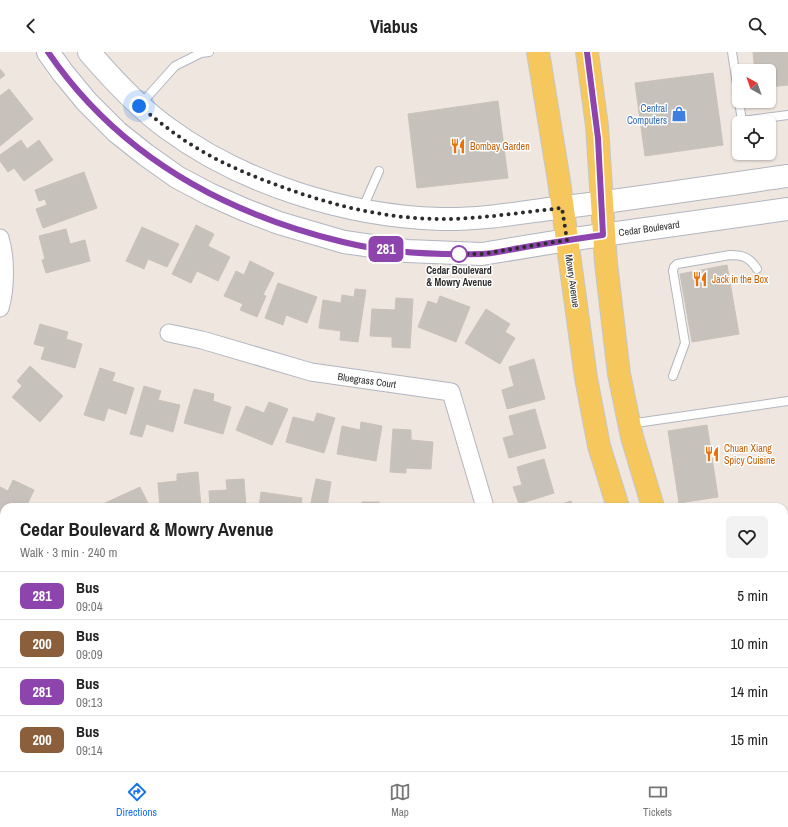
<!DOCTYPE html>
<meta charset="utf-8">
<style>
body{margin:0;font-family:"Archivo Narrow",sans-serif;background:#f2f2f2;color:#222;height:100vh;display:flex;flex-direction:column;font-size:15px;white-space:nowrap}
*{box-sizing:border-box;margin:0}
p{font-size:13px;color:#767676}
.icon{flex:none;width:22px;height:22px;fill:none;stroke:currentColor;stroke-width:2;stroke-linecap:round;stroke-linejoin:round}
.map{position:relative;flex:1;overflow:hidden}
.details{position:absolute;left:0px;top:451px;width:788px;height:268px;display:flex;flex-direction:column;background:#fff;border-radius:12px 12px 0 0;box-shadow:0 1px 3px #0004}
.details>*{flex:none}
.badge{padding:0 8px;border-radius:6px;font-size:14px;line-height:26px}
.needle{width:26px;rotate:320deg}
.tools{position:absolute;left:732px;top:12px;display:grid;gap:8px}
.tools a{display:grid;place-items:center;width:44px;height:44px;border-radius:6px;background:#fff;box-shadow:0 1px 3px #0004;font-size:20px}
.you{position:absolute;width:20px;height:20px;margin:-10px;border:3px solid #fff;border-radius:50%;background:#1a73e8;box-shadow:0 0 0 6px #1a73e833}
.map>.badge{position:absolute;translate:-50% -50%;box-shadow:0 0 0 2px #fff}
.round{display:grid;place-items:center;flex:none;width:42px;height:42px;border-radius:6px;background:#f2f2f2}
.overview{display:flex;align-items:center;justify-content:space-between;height:68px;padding:0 20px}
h1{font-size:19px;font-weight:700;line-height:30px}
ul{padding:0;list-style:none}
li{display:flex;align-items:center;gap:12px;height:48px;padding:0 20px;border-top:1px solid #e0e0e0}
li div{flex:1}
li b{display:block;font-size:15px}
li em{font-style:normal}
li .badge{min-width:44px;font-weight:700;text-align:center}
header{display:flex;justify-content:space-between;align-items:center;height:52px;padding:0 20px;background:#fff;font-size:18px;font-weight:700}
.menu{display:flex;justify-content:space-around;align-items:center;height:56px;border-top:1px solid #e0e0e0;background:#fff;font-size:11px;color:#767676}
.menu a{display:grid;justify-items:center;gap:2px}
.menu .current{color:#1a73e8}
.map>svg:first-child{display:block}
.building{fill:#c6c1ba;stroke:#cac2b8}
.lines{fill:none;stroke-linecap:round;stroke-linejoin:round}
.lane-casing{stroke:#b2b6c0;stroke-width:10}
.street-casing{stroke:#b2b6c0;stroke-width:19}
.secondary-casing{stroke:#b2b6c0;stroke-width:24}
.primary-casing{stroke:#c8c8c8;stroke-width:24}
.lane{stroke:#fff;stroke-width:8}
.street{stroke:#fff;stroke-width:17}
.secondary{stroke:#fff;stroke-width:22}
.primary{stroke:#f5c75d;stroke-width:22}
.line-casing{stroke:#fff;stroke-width:9}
.line{stroke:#8e44ad;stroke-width:6}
.walk{stroke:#2c2c2c;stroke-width:4;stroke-dasharray:0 7.2}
.stop-dot{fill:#fff;stroke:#8e44ad;stroke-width:2}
.labels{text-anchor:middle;stroke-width:3;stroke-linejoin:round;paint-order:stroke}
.shop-label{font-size:10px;fill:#366cbe;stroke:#fff;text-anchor:end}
.food-label{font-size:10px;fill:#c56008;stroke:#fff;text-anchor:start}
.street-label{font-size:10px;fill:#2c2c2c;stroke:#fff}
.stop-label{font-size:10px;font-weight:bold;fill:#2c2c2c;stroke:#fff}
</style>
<header><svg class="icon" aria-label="back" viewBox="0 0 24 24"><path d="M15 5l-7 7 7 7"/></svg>Viabus<svg class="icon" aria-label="search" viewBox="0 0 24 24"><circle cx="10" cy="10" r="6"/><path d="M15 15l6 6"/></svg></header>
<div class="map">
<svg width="788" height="719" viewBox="0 0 788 719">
<rect width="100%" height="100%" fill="#eee6df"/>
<g class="building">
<polygon points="753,0 788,0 788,33 769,35 769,19 755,19"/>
<polygon points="0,17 5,23 0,27"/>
<polygon points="713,21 723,93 645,104 635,31"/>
<polygon points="9,37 33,67 0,94 0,44"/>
<polygon points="498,49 508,126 417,136 408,62"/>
<polygon points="21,88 27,97 39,88 53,108 24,129 14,116 8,120 0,109 0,103"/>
<polygon points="84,120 97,156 43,176 36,157 47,153 45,147 39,149 35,138"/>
<polygon points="196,173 214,182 208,194 230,205 218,229 197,219 191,231 172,222"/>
<polygon points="142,175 179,192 167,215 148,207 144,217 126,209"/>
<polygon points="66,177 70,192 85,188 90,209 46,221 42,208 45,207 39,184"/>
<polygon points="250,209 274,221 263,243 266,244 257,265 240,258 243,252 224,244 236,219 244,223"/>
<polygon points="727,213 739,282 692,290 680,222"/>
<polygon points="278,231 317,245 307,271 286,263 283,273 265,266"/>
<polygon points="355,237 366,238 358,290 340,288 341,279 319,276 323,248 341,251 342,243 354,245"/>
<polygon points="440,244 470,255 456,290 418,275 428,249 437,252"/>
<polygon points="396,246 413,247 410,296 392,295 392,285 370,284 372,257 395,258"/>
<polygon points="486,257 510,272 505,280 515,286 500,312 465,291"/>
<polygon points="40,272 68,280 66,287 82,292 75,316 41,307 45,295 34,292"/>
<polygon points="534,307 545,347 507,357 502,338 514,334 509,315"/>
<polygon points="30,314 63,344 40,370 12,345 22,334 17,329"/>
<polygon points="100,316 115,321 112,329 134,336 126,362 108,356 104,369 84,363"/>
<polygon points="144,334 161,339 158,348 180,353 173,380 146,372 142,385 130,382"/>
<polygon points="194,337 214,342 213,349 231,355 223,382 184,371"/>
<polygon points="269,350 288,357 272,393 236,378 246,354 264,361"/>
<polygon points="535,357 546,396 509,406 503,386 514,383 509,364"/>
<polygon points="317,361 335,366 324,401 286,390 293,365 314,370"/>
<polygon points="361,370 382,374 376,409 337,402 342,374 360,378"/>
<polygon points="707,373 718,445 679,451 668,379"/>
<polygon points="393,377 411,378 411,388 433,390 431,417 406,416 406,421 390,420"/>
<polygon points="544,407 554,441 519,452 513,435 522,433 517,415"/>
<polygon points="198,420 201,455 160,455 158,431 177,429 177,422"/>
<polygon points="244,427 246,455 210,455 209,439 227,438 226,428"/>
<polygon points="316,427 331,430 327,455 310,455"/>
<polygon points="13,428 34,438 26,455 4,455 4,472 0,470 0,435 8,439"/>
<polygon points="140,435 150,455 105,455 103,452"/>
<polygon points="261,440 302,446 301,455 259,455"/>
<polygon points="571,449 573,455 553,455"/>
<rect x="362" y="450" width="17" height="5"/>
<polygon points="788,487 788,692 784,693 784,488"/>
<polygon points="18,715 45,715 49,719 13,719"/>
<polygon points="117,715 163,715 164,717 159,719 144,719 143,716 138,719 119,719"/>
<polygon points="264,715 283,715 285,719 256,719"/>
<polygon points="323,715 352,715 342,719 325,719"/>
<polygon points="496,715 542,715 539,719 524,719 517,715 515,719 500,719 495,716"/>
<polygon points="659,715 662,715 663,719 646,719"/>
</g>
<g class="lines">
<g class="lane-casing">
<g id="lane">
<polyline points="732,0 739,46"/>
<polyline points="739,49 742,69 788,63"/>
<polyline points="141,52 175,14 201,1 209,0"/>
<polyline points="362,158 379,119"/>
<path d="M 673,324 L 685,291 L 673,219 L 674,215 L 677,212 L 730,203 C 744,203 750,206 757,217"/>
<polyline points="629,372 788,349"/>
<polyline points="784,695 788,695"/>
</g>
</g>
<g class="street-casing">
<g id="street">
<path d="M 0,186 C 6,205 6,236 0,256"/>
<polyline points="169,281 202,288 311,320 451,340 485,455"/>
<polyline points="0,537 4,540"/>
<polyline points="0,669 4,664"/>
<polyline points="431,715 437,719"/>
</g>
</g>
<g class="secondary-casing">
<g id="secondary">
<polyline points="48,0 63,21 87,50 117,80 146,103 177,125 209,142 245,158 279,171 344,190 407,199 482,202 567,188 788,157"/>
<path d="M 89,0 C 113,28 138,55 167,76 C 243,132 346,164 440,167 C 476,168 513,162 549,157 C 629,148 708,135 788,124"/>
</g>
</g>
<g class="primary-casing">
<g id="primary">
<polyline points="538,0 559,129 586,326 599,394 618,455"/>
<polyline points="587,0 597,74 606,211 619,322 632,385 653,455"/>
<polyline points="712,715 714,719"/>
<polyline points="749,715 750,719"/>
</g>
</g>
<use href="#lane" class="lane"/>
<use href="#street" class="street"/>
<use href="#secondary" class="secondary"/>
<use href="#primary" class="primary"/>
</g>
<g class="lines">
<g class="line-casing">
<path id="line" d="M 48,0 C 119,104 223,161 343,190 C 387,201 435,203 480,202 C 493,202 507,198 520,196 C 548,191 575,187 603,183 L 598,86 L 587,0"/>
</g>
<use href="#line" class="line"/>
<path class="walk" d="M 139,54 C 157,68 175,83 195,95 C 221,111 249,123 277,133 C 330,153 385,167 442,167 C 482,167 523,160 562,156 L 567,188 L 482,202 L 459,202"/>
</g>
<defs>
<g id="shop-bare" transform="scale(1.2)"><path d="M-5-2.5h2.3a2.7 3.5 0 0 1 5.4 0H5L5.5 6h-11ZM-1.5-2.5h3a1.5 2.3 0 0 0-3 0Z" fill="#3f7fe0" stroke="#fff" stroke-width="2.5" paint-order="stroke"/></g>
<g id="restaurant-bare" transform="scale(1.2)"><path d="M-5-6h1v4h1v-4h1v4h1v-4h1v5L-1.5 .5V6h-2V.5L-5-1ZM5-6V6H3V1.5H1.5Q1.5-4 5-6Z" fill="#e8710a" stroke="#fff" stroke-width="2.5" paint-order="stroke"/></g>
</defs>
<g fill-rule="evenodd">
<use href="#shop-bare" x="679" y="62"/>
<use href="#restaurant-bare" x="458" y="94"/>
<use href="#restaurant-bare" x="700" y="227"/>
<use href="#restaurant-bare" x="712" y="402"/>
</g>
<circle class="stop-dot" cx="459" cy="202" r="8"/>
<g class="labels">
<g class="shop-label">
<text x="667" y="60">Central<tspan x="667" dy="12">Computers</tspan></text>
</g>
<g class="food-label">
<text x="470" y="98">Bombay Garden</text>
<text x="712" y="231">Jack in the Box</text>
<text x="724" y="400">Chuan Xiang<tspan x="724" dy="12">Spicy Cuisine</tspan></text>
</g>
<g class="street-label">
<text transform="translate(649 176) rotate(-8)" y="4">Cedar Boulevard</text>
<text transform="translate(573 229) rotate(82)" y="4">Mowry Avenue</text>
<text transform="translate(367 328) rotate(8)" y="4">Bluegrass Court</text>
</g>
<g class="stop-label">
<text x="459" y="222">Cedar Boulevard<tspan x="459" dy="12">&amp; Mowry Avenue</tspan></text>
</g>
</g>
</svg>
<div class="tools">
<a><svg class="needle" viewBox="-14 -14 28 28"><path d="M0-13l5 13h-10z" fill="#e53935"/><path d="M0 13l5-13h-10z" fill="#767676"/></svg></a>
<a><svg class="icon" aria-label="locate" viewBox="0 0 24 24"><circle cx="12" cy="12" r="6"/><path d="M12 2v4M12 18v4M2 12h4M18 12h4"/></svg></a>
</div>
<div class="you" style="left:139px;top:54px"></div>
<b class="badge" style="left:386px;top:197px;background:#8e44ad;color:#fff">281</b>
<section class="details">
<div class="overview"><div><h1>Cedar Boulevard &amp; Mowry Avenue</h1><p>Walk · 3 min · 240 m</p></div><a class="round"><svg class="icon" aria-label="heart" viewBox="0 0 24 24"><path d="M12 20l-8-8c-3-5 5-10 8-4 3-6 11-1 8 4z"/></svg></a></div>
<ul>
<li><span class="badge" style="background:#8e44ad;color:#fff">281</span><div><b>Bus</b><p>09:04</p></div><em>5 min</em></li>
<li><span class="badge" style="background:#8b5e3c;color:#fff">200</span><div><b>Bus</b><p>09:09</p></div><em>10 min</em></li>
<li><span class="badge" style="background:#8e44ad;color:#fff">281</span><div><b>Bus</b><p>09:13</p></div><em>14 min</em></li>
<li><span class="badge" style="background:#8b5e3c;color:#fff">200</span><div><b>Bus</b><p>09:14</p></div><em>15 min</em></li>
</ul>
</section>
</div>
<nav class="menu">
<a class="current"><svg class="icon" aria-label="directions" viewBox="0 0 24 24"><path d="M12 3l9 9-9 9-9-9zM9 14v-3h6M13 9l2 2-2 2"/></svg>Directions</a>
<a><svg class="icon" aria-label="map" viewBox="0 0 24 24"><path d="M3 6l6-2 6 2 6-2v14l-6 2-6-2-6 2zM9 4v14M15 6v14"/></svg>Map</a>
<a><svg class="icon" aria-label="tickets" viewBox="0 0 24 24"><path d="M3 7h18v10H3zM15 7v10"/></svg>Tickets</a>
</nav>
